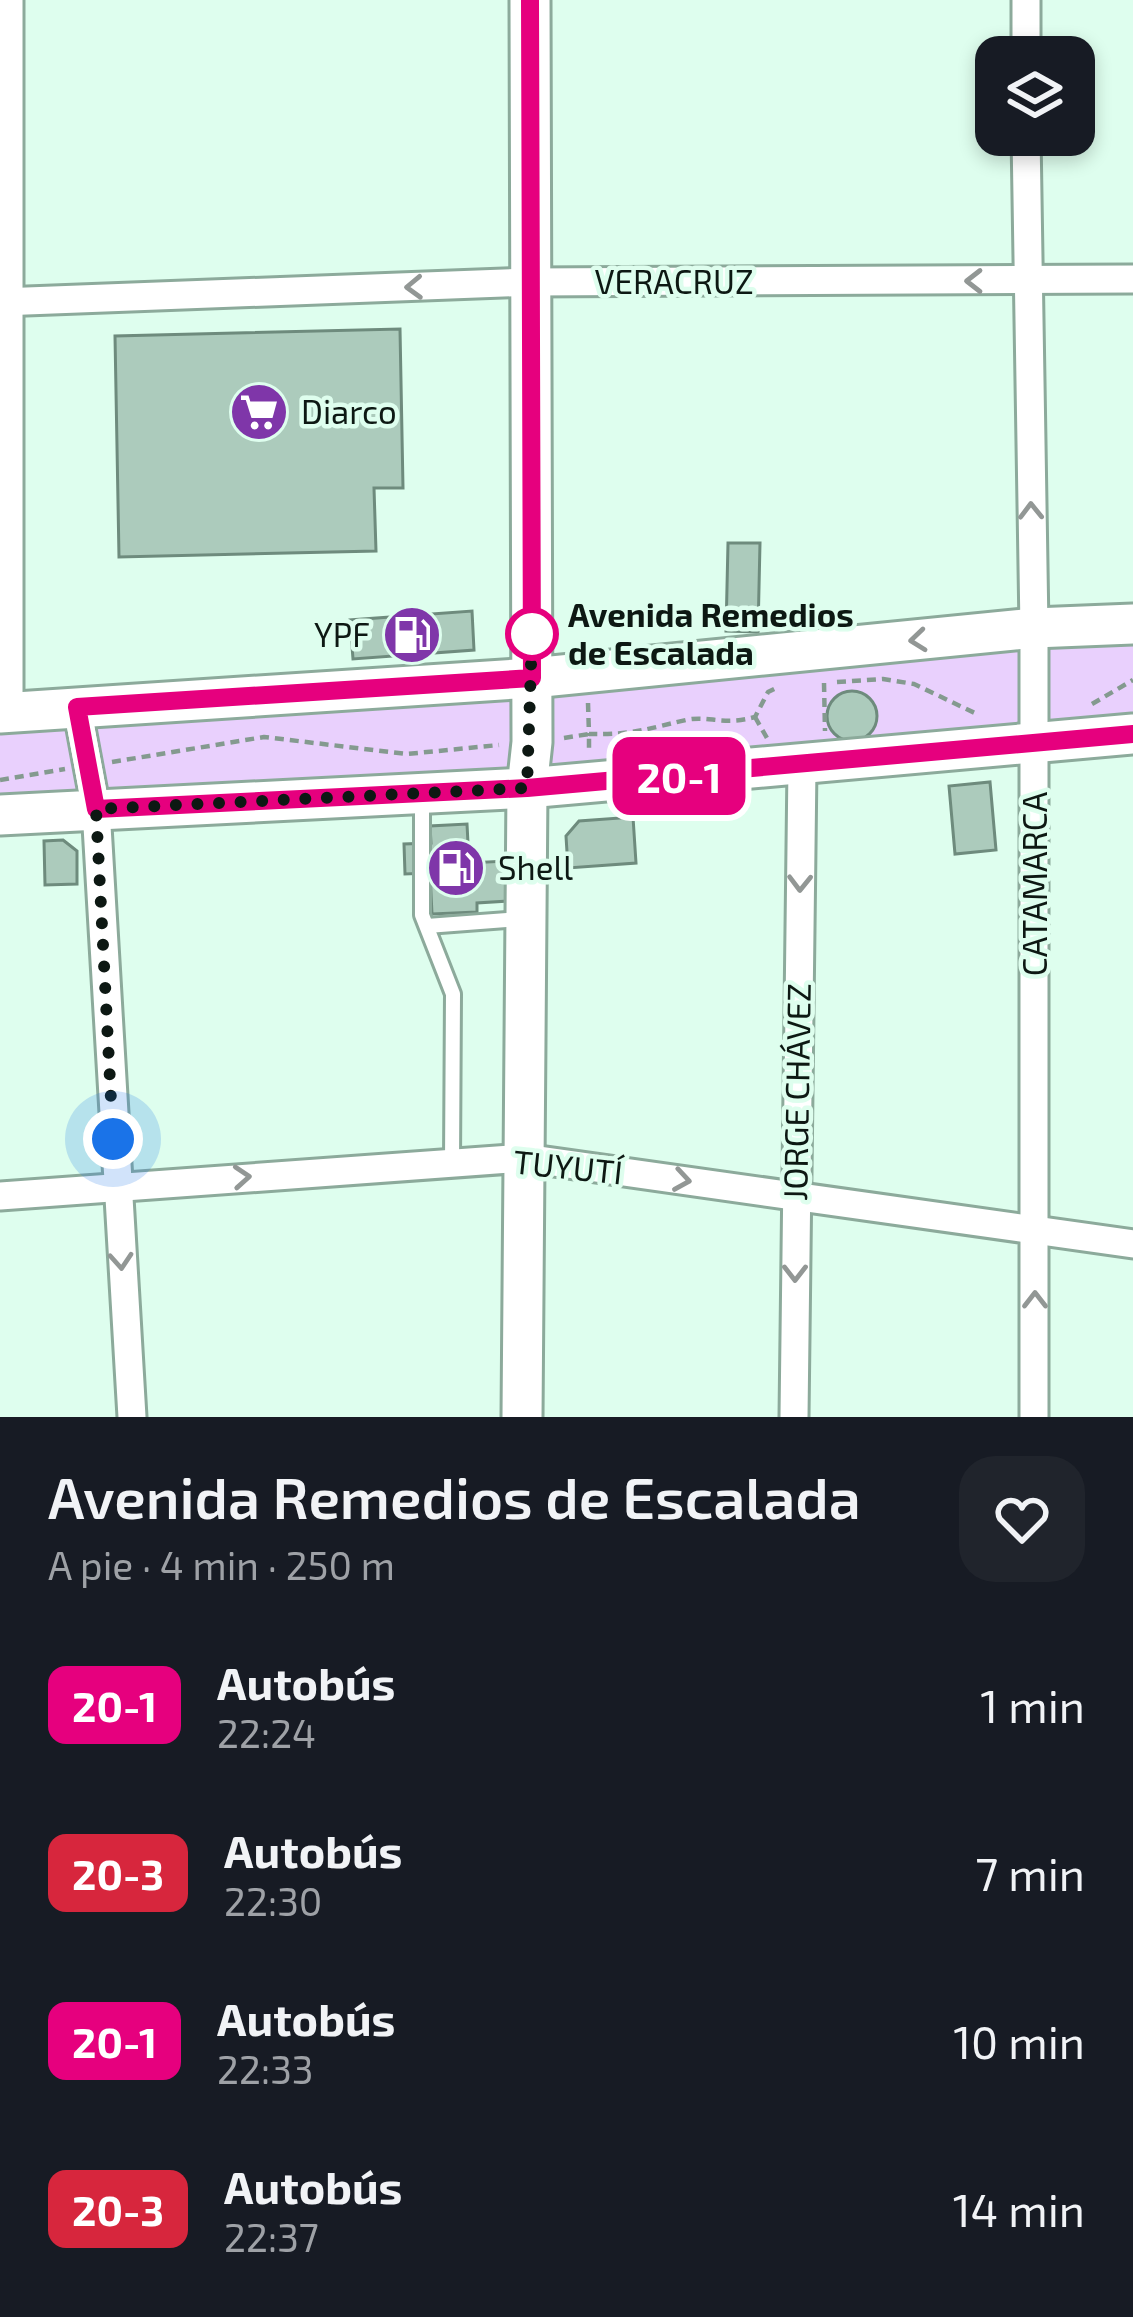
<!DOCTYPE html>
<html lang="es">
<meta charset="utf-8">
<style>
body{margin:0;font-family:"Exo 2",sans-serif;background:#20242c;color:#f1f3f6;height:100vh;display:flex;flex-direction:column;font-size:45px;white-space:nowrap}
*{box-sizing:border-box;margin:0}
p{font-size:39px;color:#9ea1a6}
.icon{flex:none;width:66px;height:66px;fill:none;stroke:currentColor;stroke-width:2;stroke-linecap:round;stroke-linejoin:round}
.map{position:relative;height:1417px;overflow:hidden}
.drawer{display:flex;flex-direction:column;background:#171b24;flex:1}
.drawer>*{flex:none}
.badge{padding:0 24px;border-radius:18px;font-size:42px;line-height:78px}
.controls{position:absolute;left:975px;top:36px;display:grid;gap:24px}
.controls a{display:grid;place-items:center;width:120px;height:120px;border-radius:24px;background:#171b24;box-shadow:0 6px 18px #0003;font-size:60px}
.you{position:absolute;width:60px;height:60px;margin:-30px;border:9px solid #fff;border-radius:50%;background:#1a73e8;box-shadow:0 0 0 18px #1a73e833}
.map>.badge{position:absolute;translate:-50% -50%;box-shadow:0 0 0 6px #fff}
.round{display:grid;place-items:center;flex:none;width:126px;height:126px;border-radius:36px;background:#20242c}
.summary{display:flex;align-items:center;justify-content:space-between;height:204px;padding:0 48px}
h1{font-size:57px;font-weight:600;line-height:90px}
ul{padding:0;list-style:none}
li{display:flex;align-items:center;gap:36px;height:168px;padding:0 48px}
li div{flex:1}
li b{display:block;font-size:45px}
li em{font-style:normal}
li .badge{min-width:132px;font-weight:700;text-align:center}
.map>svg:first-child{display:block}
.green{fill:#e9d0fd}
.building{fill:#accbbc;stroke:#6e8b7d;stroke-width:3}
.lines{fill:none;stroke-linecap:round;stroke-linejoin:round}
.lane-casing{stroke:#8caa9b;stroke-width:20}
.street-casing{stroke:#8caa9b;stroke-width:33}
.secondary-casing{stroke:#8caa9b;stroke-width:45}
.path{stroke:#849a8f;stroke-width:4.5;stroke-dasharray:9 6;stroke-linecap:butt}
.lane{stroke:#fff;stroke-width:14}
.street{stroke:#fff;stroke-width:27}
.secondary{stroke:#fff;stroke-width:39}
.oneway{stroke:#929795}
.line-casing{stroke:#fff;stroke-width:27}
.line{stroke:#e6007e;stroke-width:18}
.walk{stroke:#0d1813;stroke-width:12;stroke-dasharray:0 21.6}
.stop-dot{fill:#fff;stroke:#e6007e;stroke-width:6}
.labels{text-anchor:middle;stroke-width:9;stroke-linejoin:round;paint-order:stroke}
.street-label{font-size:33px;fill:#0d1813;stroke:#defeee}
.poi-label{font-size:33px;fill:#0d1813;stroke:#defeee;text-anchor:start}
.stop-label{font-size:33px;font-weight:bold;fill:#0d1813;stroke:#defeee;text-anchor:start}
</style>
<div class="map">
<svg width="1133" height="1417" viewBox="0 0 1133 1417">
<rect width="100%" height="100%" fill="#defeee"/>
<polygon class="green" points="1133,624 1133,734 0,815 0,713"/>
<g class="building">
<polygon points="400,329 403,488 374,488 376,551 119,557 115,336"/>
<polygon points="728,543 760,543 758,632 726,631"/>
<polygon points="472,611 474,650 353,659 350,620"/>
<circle cx="852" cy="716" r="25"/>
<polygon points="990,782 996,850 955,854 949,786"/>
<polygon points="633,817 636,863 568,868 566,836 579,821"/>
<polygon points="467,824 469,863 506,861 508,901 477,903 477,912 432,914 430,873 405,874 404,844 431,843 430,826"/>
<polygon points="63,840 77,851 77,884 45,885 44,841"/>
</g>
<g class="lines">
<g class="lane-casing">
<g id="lane">
<polyline points="422,798 422,915 453,994 452,1163"/>
<polyline points="427,926 521,919"/>
</g>
</g>
<g class="street-casing">
<g id="street">
<polyline points="9,0 9,712"/>
<polyline points="1026,57 1026,0"/>
<polyline points="1026,135 1034,628 1034,1417"/>
<polyline points="0,302 531,282 1133,279"/>
<polyline points="77,707 96,809 132,1417"/>
<polyline points="0,1196 525,1158 1133,1244"/>
<polyline points="794,1417 802,766"/>
</g>
</g>
<g class="secondary-casing">
<g id="secondary">
<polyline points="0,713 532,678 1034,628 1133,624"/>
<polyline points="0,815 527,788 1133,734"/>
<polyline points="522,1417 527,788 532,742 530,0"/>
</g>
</g>
<g class="path">
<polyline points="837,682 883,679 914,684 979,715"/>
<polyline points="824,683 825,731"/>
<path d="M 588,703 L 589,734 C 633,735 646,729 686,720 C 708,715 723,726 755,717 L 768,692 L 778,687"/>
<polyline points="1092,704 1133,680"/>
<polyline points="755,717 767,738"/>
<polyline points="564,738 589,734 589,752"/>
<polyline points="112,762 264,737 407,754 499,745"/>
<polyline points="0,780 65,769"/>
</g>
<use href="#lane" class="lane"/>
<use href="#street" class="street"/>
<use href="#secondary" class="secondary"/>
</g>
<defs><path id="oneway-chevron" d="M-2-3.5L2.5 0L-2 3.5" fill="none" stroke-width="1.6" stroke-linecap="round" stroke-linejoin="round" transform="scale(3)"/></defs>
<g class="oneway">
<use href="#oneway-chevron" transform="translate(974 281) rotate(180)"/>
<use href="#oneway-chevron" transform="translate(414 287) rotate(178)"/>
<use href="#oneway-chevron" transform="translate(1031 511) rotate(-91)"/>
<use href="#oneway-chevron" transform="translate(918 640) rotate(174)"/>
<use href="#oneway-chevron" transform="translate(800 883) rotate(91)"/>
<use href="#oneway-chevron" transform="translate(242 1177) rotate(-4)"/>
<use href="#oneway-chevron" transform="translate(682 1180) rotate(9)"/>
<use href="#oneway-chevron" transform="translate(121 1261) rotate(86)"/>
<use href="#oneway-chevron" transform="translate(795 1273) rotate(90)"/>
<use href="#oneway-chevron" transform="translate(1035 1300) rotate(-90)"/>
</g>
<g class="lines">
<g class="line-casing">
<polyline id="line" points="530,0 532,678 77,707 96,809 527,788 1133,734"/>
</g>
<use href="#line" class="line"/>
<polyline class="walk" points="113,1139 96,809 527,788 532,634"/>
</g>
<defs>
<g id="supermarket-disc" transform="scale(3)"><circle r="9.5" fill="#7f36a9" stroke="#defeee"/><path d="M-6-5.5h2.5l.6 2H6L4.5 2H-2.5L-4.4-4H-6ZM-1.5 3.2a1.3 1.3 0 1 0 .1 0ZM3 3.2a1.3 1.3 0 1 0 .1 0Z" fill="#fff"/></g>
<g id="fuel-disc" transform="scale(3)"><circle r="9.5" fill="#7f36a9" stroke="#defeee"/><path d="M-5.5-6h7V0h2V4h1.3V-2.5L3-4.5l.8-.8L6-3V5H2.5V1h-1V6h-7ZM-4.2-4.7v3.2H.2V-4.7Z" fill="#fff"/></g>
</defs>
<g fill-rule="evenodd">
<use href="#supermarket-disc" x="259" y="412"/>
<use href="#fuel-disc" x="412" y="635"/>
<use href="#fuel-disc" x="456" y="868"/>
</g>
<circle class="stop-dot" cx="532" cy="634" r="24"/>
<g class="labels">
<g class="street-label">
<text x="674" y="294">VERACRUZ</text>
<text transform="translate(1035 884) rotate(-90)" y="12">CATAMARCA</text>
<text transform="translate(797 1092) rotate(-89)" y="12">JORGE CHÁVEZ</text>
<text transform="translate(568 1167) rotate(6)" y="12">TUYUTÍ</text>
</g>
<g class="poi-label">
<text x="301" y="424">Diarco</text>
<text x="370" y="647" text-anchor="end">YPF</text>
<text x="498" y="880">Shell</text>
</g>
<g class="stop-label">
<text x="568" y="627">Avenida Remedios<tspan x="568" dy="38">de Escalada</tspan></text>
</g>
</g>
</svg>
<div class="controls">
<a><svg class="icon" aria-label="layers" viewBox="0 0 24 24"><path d="M12 4l9 5-9 5-9-5zM3 14l9 5 9-5"/></svg></a>
</div>
<div class="you" style="left:113px;top:1139px"></div>
<b class="badge" style="left:679px;top:776px;background:#e6007e;color:#fff">20-1</b>
</div>
<section class="drawer">
<div class="summary"><div><h1>Avenida Remedios de Escalada</h1><p>A pie · 4 min · 250 m</p></div><a class="round"><svg class="icon" aria-label="heart" viewBox="0 0 24 24"><path d="M12 20l-8-8c-3-5 5-10 8-4 3-6 11-1 8 4z"/></svg></a></div>
<ul>
<li><span class="badge" style="background:#e6007e;color:#fff">20-1</span><div><b>Autobús</b><p>22:24</p></div><em>1 min</em></li>
<li><span class="badge" style="background:#d7263d;color:#fff">20-3</span><div><b>Autobús</b><p>22:30</p></div><em>7 min</em></li>
<li><span class="badge" style="background:#e6007e;color:#fff">20-1</span><div><b>Autobús</b><p>22:33</p></div><em>10 min</em></li>
<li><span class="badge" style="background:#d7263d;color:#fff">20-3</span><div><b>Autobús</b><p>22:37</p></div><em>14 min</em></li>
</ul>
</section>
